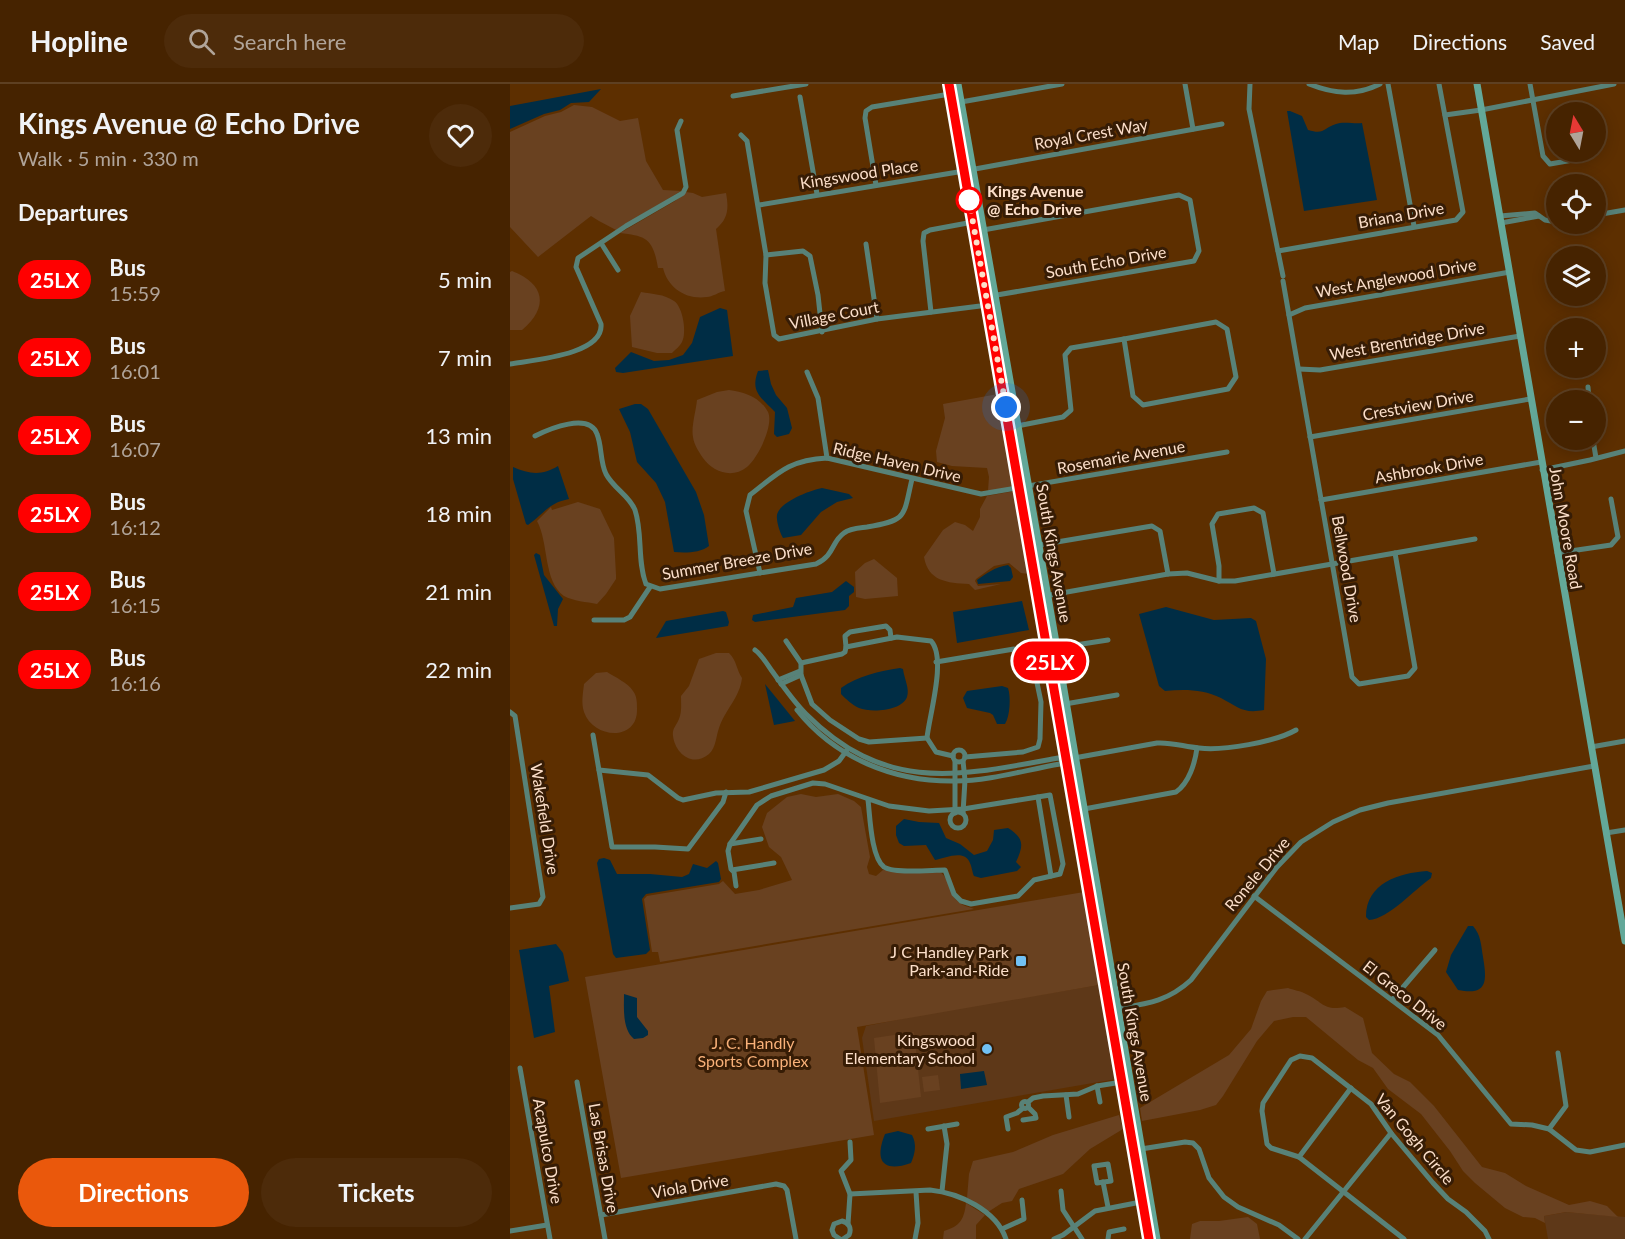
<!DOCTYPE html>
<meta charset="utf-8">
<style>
body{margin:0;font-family:Lato,sans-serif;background:#4d2b0a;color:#f1f3f6;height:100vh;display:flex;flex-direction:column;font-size:22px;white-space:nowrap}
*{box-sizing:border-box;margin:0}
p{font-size:20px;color:#b0a499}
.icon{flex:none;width:33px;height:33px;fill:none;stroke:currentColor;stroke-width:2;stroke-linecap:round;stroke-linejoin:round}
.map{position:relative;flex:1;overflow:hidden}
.side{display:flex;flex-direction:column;background:#462300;width:510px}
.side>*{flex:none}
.badge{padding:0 12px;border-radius:20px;font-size:21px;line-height:39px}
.needle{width:39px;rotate:350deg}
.controls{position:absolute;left:1036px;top:18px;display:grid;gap:12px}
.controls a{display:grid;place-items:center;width:60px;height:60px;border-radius:50%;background:#462300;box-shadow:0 3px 15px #0003,0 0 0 2px #5e4022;font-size:30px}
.you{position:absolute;width:30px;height:30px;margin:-15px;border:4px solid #fff;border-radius:50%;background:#1a73e8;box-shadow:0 0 0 9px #1a73e833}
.map>.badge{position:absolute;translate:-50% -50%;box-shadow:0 0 0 3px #fff}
h2{padding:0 18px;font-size:22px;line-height:54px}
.round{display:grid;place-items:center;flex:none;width:63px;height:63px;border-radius:32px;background:#4d2b0a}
.overview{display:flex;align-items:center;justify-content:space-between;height:102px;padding:0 18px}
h1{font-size:28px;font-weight:700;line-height:45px}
.action{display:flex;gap:12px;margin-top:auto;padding:12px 18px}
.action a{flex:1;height:69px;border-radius:36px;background:#ea580c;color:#fff;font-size:24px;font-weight:700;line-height:69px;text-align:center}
.action a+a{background:#4d2b0a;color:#f1f3f6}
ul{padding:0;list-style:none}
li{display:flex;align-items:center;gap:18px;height:78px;padding:0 18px}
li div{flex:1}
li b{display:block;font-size:22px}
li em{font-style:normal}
li .badge{min-width:66px;font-weight:700;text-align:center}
header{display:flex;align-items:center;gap:36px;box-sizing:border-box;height:84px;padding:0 30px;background:#462300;border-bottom:2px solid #5e4022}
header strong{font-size:28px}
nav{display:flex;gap:33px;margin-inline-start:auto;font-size:21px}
.search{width:420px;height:54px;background:#4d2b0a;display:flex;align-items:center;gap:15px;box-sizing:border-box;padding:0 21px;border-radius:33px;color:#b0a499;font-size:22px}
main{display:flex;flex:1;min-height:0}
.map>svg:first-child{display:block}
.built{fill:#5e3818}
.green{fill:#694120}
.water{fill:#002d45}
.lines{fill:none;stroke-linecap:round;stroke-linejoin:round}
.street{stroke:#588278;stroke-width:5}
.secondary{stroke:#63a899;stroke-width:7}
.line-casing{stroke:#fff;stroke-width:14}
.line{stroke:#f00;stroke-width:9}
.walk{stroke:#fcdfca;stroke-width:6;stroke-dasharray:0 10.8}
.stop-dot{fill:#fff;stroke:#f00;stroke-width:3}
.poi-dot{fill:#71c1f4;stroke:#361c05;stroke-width:2}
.labels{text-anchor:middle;stroke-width:6;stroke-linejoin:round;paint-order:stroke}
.street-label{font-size:16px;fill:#fcdfca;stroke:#361c05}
.stop-label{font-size:16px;font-weight:bold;fill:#fcdfca;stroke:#361c05;text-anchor:start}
.poi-label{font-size:16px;fill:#fcdfca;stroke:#361c05;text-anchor:end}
.park-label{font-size:16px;fill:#f9b179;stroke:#361c05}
</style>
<header>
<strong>Hopline</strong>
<div class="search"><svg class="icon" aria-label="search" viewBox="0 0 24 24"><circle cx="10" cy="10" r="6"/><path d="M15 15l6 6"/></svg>Search here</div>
<nav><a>Map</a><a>Directions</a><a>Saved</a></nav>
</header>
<main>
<section class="side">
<div class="overview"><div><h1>Kings Avenue @ Echo Drive</h1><p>Walk · 5 min · 330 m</p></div><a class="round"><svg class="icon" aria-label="heart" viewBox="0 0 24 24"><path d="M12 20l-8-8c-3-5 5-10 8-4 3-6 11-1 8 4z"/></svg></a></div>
<h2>Departures</h2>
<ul>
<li><span class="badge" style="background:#f00;color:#fff">25LX</span><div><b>Bus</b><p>15:59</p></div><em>5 min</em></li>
<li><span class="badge" style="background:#f00;color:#fff">25LX</span><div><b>Bus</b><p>16:01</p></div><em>7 min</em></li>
<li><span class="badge" style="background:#f00;color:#fff">25LX</span><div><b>Bus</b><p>16:07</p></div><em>13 min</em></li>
<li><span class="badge" style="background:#f00;color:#fff">25LX</span><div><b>Bus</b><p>16:12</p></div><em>18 min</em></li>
<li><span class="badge" style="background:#f00;color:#fff">25LX</span><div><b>Bus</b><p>16:15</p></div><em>21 min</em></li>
<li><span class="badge" style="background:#f00;color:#fff">25LX</span><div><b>Bus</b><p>16:16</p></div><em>22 min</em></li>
</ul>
<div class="action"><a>Directions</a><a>Tickets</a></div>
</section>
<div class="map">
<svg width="1115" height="1155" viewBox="0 0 1115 1155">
<rect width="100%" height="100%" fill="#5d2f00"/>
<g class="built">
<polygon points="589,901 606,995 364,1037 352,954 356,942 431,927"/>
<polygon points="1056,1128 1115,1133 1115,1155 1038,1155 1034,1132"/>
</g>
<g class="green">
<polygon points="64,21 82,23 110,37 128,34 136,77 153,106 171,107 106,146 89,137 81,132 28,173 0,143 0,48 35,32 51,28"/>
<path d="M 176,108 L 183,109 L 192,113 L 216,109 C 219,125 218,135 206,145 L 215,207 C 209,208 202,213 197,213 C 176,216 158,204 153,184 L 148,184 C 143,155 137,152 110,149 L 165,117 Z"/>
<path d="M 2,187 C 35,200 39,223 12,246 L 0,246 L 0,188 Z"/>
<path d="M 131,208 C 142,210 154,210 164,217 C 173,223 177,249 172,258 C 170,262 165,266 162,269 L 147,269 L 122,263 L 120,232 Z"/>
<path d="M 219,306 C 234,308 250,313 258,328 C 264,341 248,374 237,383 C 222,395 203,388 193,374 C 189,368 184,361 183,353 C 181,343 186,327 187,316 L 207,308 Z"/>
<polygon points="488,310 504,403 478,407 479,393 477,384 442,382 427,378 426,367 435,334 433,320"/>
<path d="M 505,407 L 519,490 L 511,489 L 499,479 L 484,482 L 466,495 L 465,497 L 468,502 L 491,500 L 465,506 L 459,500 C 437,499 418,497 414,473 L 433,446 L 445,438 L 455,441 L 463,447 L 470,433 L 470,425 L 477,412 Z"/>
<path d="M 68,418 L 90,425 L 104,454 L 106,491 L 106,495 L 96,510 L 87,520 C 77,518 63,517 54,512 C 33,497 39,459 27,437 L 41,423 L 42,426 Z"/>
<polygon points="364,475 387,494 388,512 355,515 346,513 345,488 355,479"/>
<path d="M 206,569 L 219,569 C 227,577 226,585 232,594 C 230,613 215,626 209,644 C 206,652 206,664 199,670 C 182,684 165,669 163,652 C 162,645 166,642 169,635 C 172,628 171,620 171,612 L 179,602 L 189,575 Z"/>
<path d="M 97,588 C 105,593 118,599 123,607 C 127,612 127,619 127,625 C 128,658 83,655 74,628 C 71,619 73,609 74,600 L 86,589 Z"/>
<path d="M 291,710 L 306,713 L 328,710 L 344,717 L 351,723 L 360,773 L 357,783 L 359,790 L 366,792 L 373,786 L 430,788 C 441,796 439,812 450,819 C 453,822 460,823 464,825 L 150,878 L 148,868 L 142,868 L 134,815 L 137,812 L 209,800 L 213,797 L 225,810 L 249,806 L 282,796 L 271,773 L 259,763 L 252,743 L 257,729 L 277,713 Z"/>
<polygon points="574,808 589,901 347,943 364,1051 111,1094 75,893"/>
<path d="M 778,904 C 783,906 791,907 796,910 C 813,918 813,927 835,923 L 853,934 L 862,969 L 884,990 L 900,998 L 924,1022 L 972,1083 L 995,1089 L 1016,1102 L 1059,1121 L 1080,1117 L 1097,1122 L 1108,1133 L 1056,1128 L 1034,1132 L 1035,1139 L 1025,1134 L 1013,1133 L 995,1124 L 965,1099 L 953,1087 L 940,1067 L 911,1030 L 878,1005 L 863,984 L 848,976 L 796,933 L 783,933 L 764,937 L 747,957 L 713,1012 L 706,1021 L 690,1026 L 632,1037 L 630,1024 L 719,971 L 741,945 L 751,917 L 757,907 Z"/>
<polygon points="404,948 411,1013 370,1019 364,954"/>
<polygon points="428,991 430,1006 414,1008 412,993"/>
<polygon points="609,1031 613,1045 580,1065 553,1090 509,1105 502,1117 492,1119 478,1128 457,1114 459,1090 463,1077 503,1068 543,1051"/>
<path d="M 456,1119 L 475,1131 L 466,1141 L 466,1155 L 433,1155 L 434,1147 C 450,1142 454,1136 456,1119 Z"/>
<polygon points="738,1133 747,1140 750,1155 680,1155 682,1140 690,1137 709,1137"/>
</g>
<g class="water">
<polygon points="91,5 79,18 61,19 50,26 34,30 0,45 0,22"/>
<path d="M 777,27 L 780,27 L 792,32 L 798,46 C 815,51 813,44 826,40 C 833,37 844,40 852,39 L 867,116 L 794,127 Z"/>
<polygon points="210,224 217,226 223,272 113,289 106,288 105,284 121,268 144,277 159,276 173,271 182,259 190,233"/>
<path d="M 258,286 L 261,300 L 266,311 L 277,324 L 282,344 L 279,350 L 267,353 L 264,350 L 265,328 C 251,313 240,308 248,287 Z"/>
<path d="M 125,320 L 131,320 L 138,325 L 186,408 L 194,431 L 199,462 C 190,469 175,469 164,468 L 155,418 L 146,399 L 127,378 L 120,348 L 109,325 Z"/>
<path d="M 48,382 L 59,415 C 38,419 35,429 18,441 L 16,440 L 3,395 L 3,383 C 19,390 32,392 48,382 Z"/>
<path d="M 312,404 L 339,410 L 343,414 L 327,418 L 311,428 L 291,451 L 273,454 C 270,449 266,437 267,431 C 269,418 301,406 312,404 Z"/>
<polygon points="26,469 30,471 34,491 53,515 48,525 47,542 44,542 24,471"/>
<path d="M 498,481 L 501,484 L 503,493 L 500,497 L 468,500 L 467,496 C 477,489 485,483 498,481 Z"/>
<polygon points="336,497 344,503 344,508 339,512 339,522 335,526 245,538 242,536 243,531 283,523 286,514 322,508"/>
<polygon points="512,517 519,546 447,559 443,528"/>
<path d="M 656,523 L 704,536 L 741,534 L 746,537 L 756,575 L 754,626 C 733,630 728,623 711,614 C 693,605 674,605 655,607 L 649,602 L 629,530 Z"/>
<polygon points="213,527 216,528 219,538 218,542 146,554 156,537"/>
<path d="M 390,584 L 393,585 C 394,594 400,605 397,613 C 392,627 361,629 349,624 C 342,621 336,615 331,610 L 331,604 C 348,592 369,587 390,584 Z"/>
<polygon points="255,600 285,637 264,641"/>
<path d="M 492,602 L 498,604 C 501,613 500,632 495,640 L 487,640 L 483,631 L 480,629 L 457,624 L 453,614 L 457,607 Z"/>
<path d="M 394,735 L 409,738 L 429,739 L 436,754 L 450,760 L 464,771 L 477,767 L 483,756 L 484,746 L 498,744 C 514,754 514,761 506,778 L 511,783 L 507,787 L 471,794 L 464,792 C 462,788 462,782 459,777 C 453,766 435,774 425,776 L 416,761 L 394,762 L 389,759 L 386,751 L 386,742 Z"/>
<polygon points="94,774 100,776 107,790 140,790 172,793 179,790 183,780 197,784 206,777 208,779 211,795 209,798 136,810 132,815 140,866 136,870 106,874 103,870 87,779 89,775"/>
<path d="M 917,787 L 922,789 L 921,794 C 904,806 878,835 859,836 L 856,833 C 856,799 889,789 917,787 Z"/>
<path d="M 958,842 L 963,842 C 971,851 971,861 973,873 C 977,897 978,912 948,906 L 936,888 L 941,871 Z"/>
<polygon points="46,860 53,869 59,897 39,902 45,948 24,954 9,866"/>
<path d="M 114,910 L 127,914 L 127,933 L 138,947 L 138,951 L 133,954 L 124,955 C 112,945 114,924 114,910 Z"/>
<polygon points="474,987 477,1001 451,1005 450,990"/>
<path d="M 388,1047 L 402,1051 C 407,1060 405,1070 401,1079 C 373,1089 364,1077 375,1050 Z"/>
</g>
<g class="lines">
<g class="street">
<polyline points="675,0 683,45"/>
<polyline points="740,0 739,25 773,192"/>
<path d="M 799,0 C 824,10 846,12 870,0"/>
<polyline points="878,0 904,142"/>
<polyline points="1020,0 1033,72 1040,80 1080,73 1087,67"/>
<polyline points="223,12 296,0"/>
<polyline points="290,13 307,110"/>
<polyline points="451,18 552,0"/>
<polyline points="935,31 971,26 1104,0"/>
<polyline points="231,51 237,57 256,171 255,199 264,251 269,255 367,235 486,220"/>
<polyline points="366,101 355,34 356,27 362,23 440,10"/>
<polyline points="249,121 454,87 712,40"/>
<polyline points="1086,131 1115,126"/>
<polyline points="990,132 1025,129 1035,136 1047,138"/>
<polyline points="991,139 1029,132"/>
<polyline points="473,146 669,111 680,116 689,167 684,177 481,212"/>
<polyline points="91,159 108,186"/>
<polyline points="356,160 367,235"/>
<polyline points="768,167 946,136 953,128 929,0"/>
<polyline points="256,171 293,167 300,172 308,211 312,248"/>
<polyline points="773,197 842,593 849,600 898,592 905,584 885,469"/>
<polyline points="421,228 413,157 414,149 420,146 463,138"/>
<polyline points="779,231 795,224 1000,188"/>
<polygon points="706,238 717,245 726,293 718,305 633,321 623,312 614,255"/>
<path d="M 0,280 C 22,276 94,271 91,240 L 66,183 L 68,174 L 116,142 L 173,109 L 176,103 L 167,46 L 171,37"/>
<polyline points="789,285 810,286 1010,252"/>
<polyline points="297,288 308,314 317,374"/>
<polyline points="1078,303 1079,316"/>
<polyline points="507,342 553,333 561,326 555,271 561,264 614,255"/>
<path d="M 25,352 C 39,345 79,328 87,350 C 92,362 90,378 96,390 C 104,405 119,411 125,426 C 133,450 127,477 136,500 L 150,505 L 306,480 C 325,471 321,458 334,449 C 340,444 349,444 357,443 C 398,436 393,433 402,395"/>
<polyline points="800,353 1020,315"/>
<polyline points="1083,356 1086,374"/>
<polyline points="1032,386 1080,376 1115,367"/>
<polyline points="811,416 1031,378"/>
<polyline points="529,461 642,442 650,447 658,490"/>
<polyline points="1047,469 1101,461 1108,453 1101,415"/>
<path d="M 250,489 L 236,427 L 240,411 C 268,389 279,376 317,374 L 471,410 L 717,368"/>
<polyline points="709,497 709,482 702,440 708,430 744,424 753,429 764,490"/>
<polyline points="529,513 658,490 677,489 709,497 725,497 965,455"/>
<polyline points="84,536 114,536 120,533 140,503"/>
<polyline points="276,557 291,579 291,591 302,620 320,636 349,655 359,658 417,654"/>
<polyline points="336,563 335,552 340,548 376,542 380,546 381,554"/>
<polyline points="546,564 598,556"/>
<path d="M 245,566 C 252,571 257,580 262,587 C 273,602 283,617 296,630 C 376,710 449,692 548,674 L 553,676 L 647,659 C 662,658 675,663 689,664 C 713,667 765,658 786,646"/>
<polyline points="426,578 504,565 511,569 526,594 531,618 530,655 528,663 513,668 455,673"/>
<path d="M 291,579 L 332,570 L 335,568 L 336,563 L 387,553 L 421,557 C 437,574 419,632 417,654 L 426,668 L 443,672"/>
<polyline points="268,596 290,587"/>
<polyline points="271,600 291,591"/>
<polyline points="555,620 607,611"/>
<path d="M 287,626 C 325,674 384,698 445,697 C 479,697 515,686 550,680 L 553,676"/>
<polyline points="0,628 5,632 33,813 29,820 0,824"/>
<polyline points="83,651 102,763 145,763 178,765 213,718 216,708"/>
<polyline points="1081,663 1115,657"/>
<circle cx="449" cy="672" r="6"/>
<polyline points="89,686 138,691 168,714 173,716 206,709 239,708 314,686 329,677 337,666"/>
<polyline points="528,713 541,792"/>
<path d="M 574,725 L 666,708 C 679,699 685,679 687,664"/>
<circle cx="448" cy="736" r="8"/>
<polyline points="445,729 445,677"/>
<polyline points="453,729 455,696 453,677"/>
<polyline points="1096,749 1115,746"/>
<polyline points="220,760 251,755"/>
<polyline points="222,786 264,779"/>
<path d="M 226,802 L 224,788 L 221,785 L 218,767 L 220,760 L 247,721 L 261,712 L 303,699 L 315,700 L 379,722 L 419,727 L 453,725 L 540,711 L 553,780 L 550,790 L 524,796 L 508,812 L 461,820 L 451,817 L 444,810 L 435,786 C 421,786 384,790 374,783 C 361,773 360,732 358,716"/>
<polyline points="744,812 928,951 1001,1040 1022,1041 1039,1045 1066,1066 1080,1068 1115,1061"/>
<polyline points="882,916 925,866"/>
<path d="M 598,926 C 632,920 655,920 681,896 L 767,783 L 791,758 L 823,738 L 850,726 L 878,719 L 1084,682"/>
<polyline points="10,984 40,1155"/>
<polyline points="67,998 95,1155"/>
<polyline points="587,1002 590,1018"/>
<polyline points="556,1011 559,1033"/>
<circle cx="515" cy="1021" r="3.5"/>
<polyline points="518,1018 523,1014 533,1012 568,1010 587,1002 612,998"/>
<polyline points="513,1036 526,1034 525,1030 518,1023"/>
<polyline points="418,1045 447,1040"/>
<polyline points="498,1045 496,1033 507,1029 513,1024"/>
<polyline points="1039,1045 1056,1022 1048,969"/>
<polyline points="631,1065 675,1058 683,1059 689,1065 699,1094 714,1113 728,1123 769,1141 788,1155"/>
<polyline points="789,1073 841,1004"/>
<polygon points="598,1080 601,1097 587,1099 584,1082"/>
<polyline points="593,1098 598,1123"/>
<polyline points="432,1107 437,1060 434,1042"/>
<polyline points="551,1107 553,1126 572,1155"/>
<path d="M 340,1110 L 420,1106 C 449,1109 486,1126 496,1155"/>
<polyline points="91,1131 266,1100 274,1102 277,1106 286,1155"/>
<polyline points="338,1140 340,1110 331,1087 341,1076 340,1058"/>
<polyline points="492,1145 514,1135 512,1116"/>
<polyline points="0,1147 37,1141"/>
<path d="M 330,1155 L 324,1151 L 322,1146 L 324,1140 L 332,1137 C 339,1139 342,1144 339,1151 L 333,1155"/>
<polyline points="405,1155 408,1139 406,1108"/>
<polyline points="544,1155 553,1151 585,1127 636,1117"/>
<polyline points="598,1155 599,1148 614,1145"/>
<polyline points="795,1155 881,1049"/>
<polyline points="894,1155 789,1073 761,1064 757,1060 752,1027 753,1019 781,976 790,972 802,974 861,1020 881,1049 923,1099 938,1115 956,1128 975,1147 979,1155"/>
</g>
<g class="secondary">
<polyline points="439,0 558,675 598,926 639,1155"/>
<polyline points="448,0 547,564 647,1155"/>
<polyline points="967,0 1115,857"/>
</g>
</g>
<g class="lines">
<g class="line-casing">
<path id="line" d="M 439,0 C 507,385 572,770 639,1155"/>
</g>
<use href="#line" class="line"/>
<polyline class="walk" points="459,116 496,323"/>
</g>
<circle class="stop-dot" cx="459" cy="116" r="12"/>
<g class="poi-dot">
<rect x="505" y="871" width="12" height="12" rx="3"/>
<circle cx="477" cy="965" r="6"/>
</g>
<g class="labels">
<g class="street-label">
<text transform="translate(581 50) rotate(-10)" y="6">Royal Crest Way</text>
<text transform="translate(349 90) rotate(-9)" y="6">Kingswood Place</text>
<text transform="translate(891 131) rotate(-10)" y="6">Briana Drive</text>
<text transform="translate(596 178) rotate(-10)" y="6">South Echo Drive</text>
<text transform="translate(886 194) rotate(-10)" y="6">West Anglewood Drive</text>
<text transform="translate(324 231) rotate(-11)" y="6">Village Court</text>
<text transform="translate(897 257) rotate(-10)" y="6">West Brentridge Drive</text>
<text transform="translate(908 321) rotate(-10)" y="6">Crestview Drive</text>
<text transform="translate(611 373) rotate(-10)" y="6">Rosemarie Avenue</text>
<text transform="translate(387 378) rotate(13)" y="6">Ridge Haven Drive</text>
<text transform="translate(919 384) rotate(-10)" y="6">Ashbrook Drive</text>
<text transform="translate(1056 444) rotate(80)" y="6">John Moore Road</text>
<text transform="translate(544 469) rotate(80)" y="6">South Kings Avenue</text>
<text transform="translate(227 477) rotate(-10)" y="6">Summer Breeze Drive</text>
<text transform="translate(837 485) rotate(80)" y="6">Bellwood Drive</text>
<text transform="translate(35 735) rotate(81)" y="6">Wakefield Drive</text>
<text transform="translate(747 790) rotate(-50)" y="6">Ronele Drive</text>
<text transform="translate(895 911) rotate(38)" y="6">El Greco Drive</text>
<text transform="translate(625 948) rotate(80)" y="6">South Kings Avenue</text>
<text transform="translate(905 1055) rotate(50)" y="6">Van Gogh Circle</text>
<text transform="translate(38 1067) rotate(80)" y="6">Acapulco Drive</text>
<text transform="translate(94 1074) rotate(80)" y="6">Las Brisas Drive</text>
<text transform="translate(180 1102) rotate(-10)" y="6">Viola Drive</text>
</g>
<g class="stop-label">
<text x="477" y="113">Kings Avenue<tspan x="477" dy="18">@ Echo Drive</tspan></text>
</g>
<g class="poi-label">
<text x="499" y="874">J C Handley Park<tspan x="499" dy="18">Park-and-Ride</tspan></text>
<text x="465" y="962">Kingswood<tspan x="465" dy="18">Elementary School</tspan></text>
</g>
<g class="park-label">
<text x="243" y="965">J. C. Handly<tspan x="243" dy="18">Sports Complex</tspan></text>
</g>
</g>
</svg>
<div class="controls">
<a><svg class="needle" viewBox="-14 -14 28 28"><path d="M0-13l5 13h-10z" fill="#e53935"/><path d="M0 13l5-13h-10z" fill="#b0a499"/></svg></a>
<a><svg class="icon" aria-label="locate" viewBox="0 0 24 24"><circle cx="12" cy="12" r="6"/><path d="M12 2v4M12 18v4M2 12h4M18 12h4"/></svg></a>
<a><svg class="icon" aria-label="layers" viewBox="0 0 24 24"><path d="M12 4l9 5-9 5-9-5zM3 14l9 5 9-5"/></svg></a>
<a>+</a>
<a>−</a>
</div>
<div class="you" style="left:496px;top:323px"></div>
<b class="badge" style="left:540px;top:577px;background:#f00;color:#fff">25LX</b>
</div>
</main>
